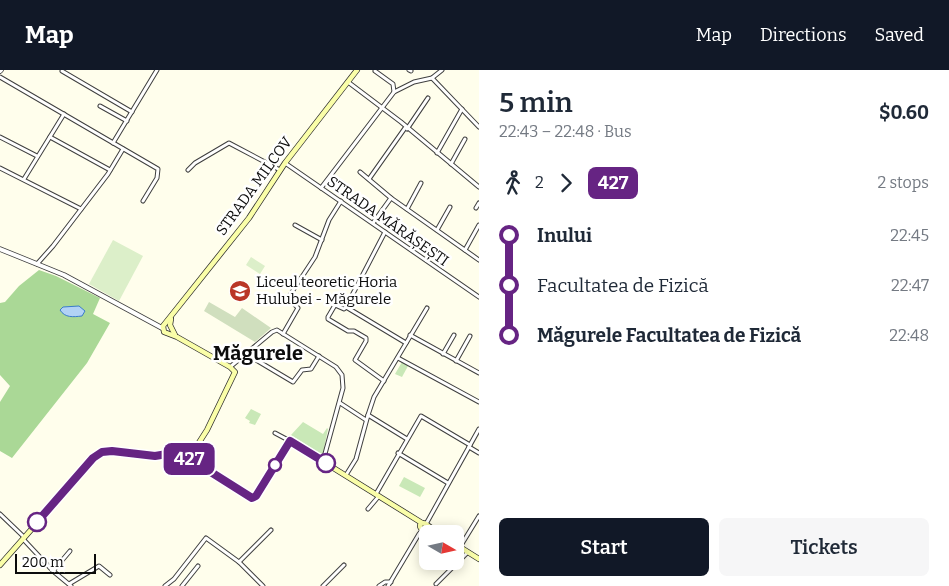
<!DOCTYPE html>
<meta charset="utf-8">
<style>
body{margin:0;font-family:Bitter,serif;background:#f6f6f7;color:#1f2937;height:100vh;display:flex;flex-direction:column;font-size:19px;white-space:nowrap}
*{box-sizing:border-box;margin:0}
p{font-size:16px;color:#747a83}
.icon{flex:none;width:28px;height:28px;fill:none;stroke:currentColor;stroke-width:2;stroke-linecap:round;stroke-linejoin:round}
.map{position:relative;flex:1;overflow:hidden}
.drawer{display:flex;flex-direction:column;background:#fff;width:470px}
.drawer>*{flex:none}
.badge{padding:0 10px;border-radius:8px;font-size:18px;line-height:32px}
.needle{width:32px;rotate:99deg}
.fabs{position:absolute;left:419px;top:455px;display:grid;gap:10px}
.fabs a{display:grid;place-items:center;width:45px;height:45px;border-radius:8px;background:#fff;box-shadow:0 2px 12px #0003;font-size:25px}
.scale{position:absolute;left:15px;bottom:12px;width:81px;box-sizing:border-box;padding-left:5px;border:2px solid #0c0c0c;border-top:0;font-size:14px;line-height:18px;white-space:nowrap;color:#0c0c0c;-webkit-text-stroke:4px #fff;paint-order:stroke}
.map>.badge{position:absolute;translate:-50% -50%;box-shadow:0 0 0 2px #fff}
.legs{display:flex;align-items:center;gap:8px;height:55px;padding:0 20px;font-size:16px}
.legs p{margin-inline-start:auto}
.headline{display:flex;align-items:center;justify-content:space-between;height:85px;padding:0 20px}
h1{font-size:28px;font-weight:600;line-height:38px}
.primary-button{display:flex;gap:10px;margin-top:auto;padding:10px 20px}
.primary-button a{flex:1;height:58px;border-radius:8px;background:#111827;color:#fff;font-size:20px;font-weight:600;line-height:58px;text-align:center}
.primary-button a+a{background:#f6f6f7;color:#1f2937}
ul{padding:0 20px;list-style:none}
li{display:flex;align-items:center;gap:18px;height:50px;font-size:19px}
li i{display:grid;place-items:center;width:8px;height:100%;margin:0 6px;background:currentColor}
li i::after{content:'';width:12px;height:12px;margin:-6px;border:4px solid;border-radius:50%;background:#fff}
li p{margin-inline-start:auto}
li:first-child i{background:linear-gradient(#0000 50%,currentColor 0)}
li:last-child i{background:linear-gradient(currentColor 50%,#0000 0)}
header{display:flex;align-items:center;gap:30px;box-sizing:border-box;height:70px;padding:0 25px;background:#111827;color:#fff}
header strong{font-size:24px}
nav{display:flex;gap:28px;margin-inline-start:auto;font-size:18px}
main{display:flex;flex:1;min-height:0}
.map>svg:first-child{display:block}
.green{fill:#c9e8b7}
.forest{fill:#aad896}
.cemetery{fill:#d0dfbe}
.pitch{fill:#dcefc9}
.water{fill:#b2d2f5;stroke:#3a7bcb}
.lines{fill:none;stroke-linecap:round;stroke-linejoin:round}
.minor-casing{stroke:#3f3f3f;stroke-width:5}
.tertiary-casing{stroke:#3f3f3f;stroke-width:5.5}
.secondary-casing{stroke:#2e2e2e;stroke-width:6}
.minor{stroke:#fff;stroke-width:3}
.tertiary{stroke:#fff;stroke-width:4}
.secondary{stroke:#fafea8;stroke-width:4.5}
.line-1-casing{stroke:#fff;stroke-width:11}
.line-1{stroke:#662483;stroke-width:8}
.stop-1-dot{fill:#fff;stroke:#662483;stroke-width:2.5}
.labels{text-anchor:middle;stroke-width:5;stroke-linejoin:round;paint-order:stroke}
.street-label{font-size:15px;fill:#0c0c0c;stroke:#fff}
.poi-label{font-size:15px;fill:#0c0c0c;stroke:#fff;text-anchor:start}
.district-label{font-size:20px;font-weight:bold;fill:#0c0c0c;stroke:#fff}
</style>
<header>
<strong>Map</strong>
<nav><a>Map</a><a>Directions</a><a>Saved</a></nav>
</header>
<main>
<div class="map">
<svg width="479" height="516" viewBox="0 0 479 516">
<rect width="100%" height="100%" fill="#fffeec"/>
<g class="green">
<polygon points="402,292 408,296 402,307 395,304"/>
<polygon points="251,339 261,344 255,355 249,353 250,351 245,348"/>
<polygon points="303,352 323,364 327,358 328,359 323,383 321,384 291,365"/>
<polygon points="404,407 425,418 420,427 399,416"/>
</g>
<polygon class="forest" points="39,200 56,206 100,228 93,244 110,253 87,293 12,388 0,381 0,332 10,316 0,305 0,233 5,232 19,216"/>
<polygon class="cemetery" points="209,232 235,247 242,238 271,258 255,272 204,241"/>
<g class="pitch">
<polygon points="113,170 143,186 119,231 89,214"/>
<polygon points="251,187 265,196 260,204 246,195"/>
</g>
<path class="water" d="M 79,236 L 85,241 L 82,246 C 73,247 65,248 60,240 L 63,237 Z"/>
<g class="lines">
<g class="minor-casing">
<g id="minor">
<polyline points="409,0 411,1"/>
<polyline points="62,1 132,42"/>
<polyline points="375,1 393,14 394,22"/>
<polyline points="0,7 158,99 157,108 143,131"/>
<polyline points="432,8 479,57"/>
<polyline points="348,12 401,52 479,117"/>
<polyline points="100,36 127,51"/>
<polyline points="407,59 428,28"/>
<polyline points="0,67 37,86"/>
<polyline points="50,67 110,100"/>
<polyline points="113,73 157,0"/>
<polyline points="437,83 462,39"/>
<polyline points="285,93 479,227"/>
<polyline points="451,94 465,69"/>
<polyline points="0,98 81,139"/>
<polyline points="188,100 195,93 229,73 280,100"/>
<polyline points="360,102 391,128 479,190"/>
<polyline points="24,109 64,44"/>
<polyline points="369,109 405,58"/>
<polyline points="321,118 394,22 414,12 432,8 442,0"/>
<polyline points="476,138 479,133"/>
<polyline points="407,139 421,113"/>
<polyline points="373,153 391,128"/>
<polyline points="295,155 322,170"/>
<polyline points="437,160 450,137"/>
<polyline points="465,180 479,155"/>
<polyline points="37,194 53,176 108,104 123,79"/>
<polyline points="346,237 385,162"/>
<polyline points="283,264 298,238 288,228 315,187 329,150 341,131"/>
<polyline points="410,265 479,303"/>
<polyline points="246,284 293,312 302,300 311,299 319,286"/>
<polyline points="443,284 454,265"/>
<polyline points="398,288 479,332"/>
<polyline points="456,291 470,266"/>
<polyline points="230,297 272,262 277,260 336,297 342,305 343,318 323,391"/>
<polyline points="384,311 355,290 366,271 366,268 354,261 348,261 328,249 328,247 335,235 344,239 346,237 406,273"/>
<polyline points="340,333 366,350"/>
<polyline points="368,345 407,369"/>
<polyline points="275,363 290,371"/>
<polyline points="469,377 479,383"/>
<polyline points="398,383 448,413"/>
<polyline points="346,405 356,389 368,345 374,327 427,238"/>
<polyline points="376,424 421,346 470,375"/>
<polyline points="368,439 379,426"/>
<polyline points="0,444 24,467"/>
<polyline points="426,454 479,359"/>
<polyline points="23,469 53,501 71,516"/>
<polyline points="460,477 479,446"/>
<polyline points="239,492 271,460"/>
<polyline points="53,501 70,481"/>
<polyline points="69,514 99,496 110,505"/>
<polyline points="436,514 468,482"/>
<polyline points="165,516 174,509 206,468 239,492 263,516"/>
<polyline points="182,516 198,496"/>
<polyline points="323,516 344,495"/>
<polyline points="379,516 385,512 391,512"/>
<polyline points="388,516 419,464 423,459"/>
</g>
</g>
<g class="tertiary-casing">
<g id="tertiary">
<polyline points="0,1 1,0"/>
<polyline points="0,179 64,205 162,258"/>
</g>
</g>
<g class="secondary-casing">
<g id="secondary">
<polyline points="171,249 170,255 175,265"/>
<polyline points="192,383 191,380 188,377 183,377 181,381 182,385 185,387 191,385 207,360 235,302 230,297 177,267 164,262 163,256 249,148 285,93 357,0"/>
<polyline points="187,387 253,429 256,427 290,371 422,453"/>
<circle cx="423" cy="456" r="3"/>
<polyline points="426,454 439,464"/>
<polyline points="455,474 479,489"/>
<path d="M 0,495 L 97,385 L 105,381 L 112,381 C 140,383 155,391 182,378"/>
</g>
</g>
<use href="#minor" class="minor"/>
<use href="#tertiary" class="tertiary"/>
<use href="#secondary" class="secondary"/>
</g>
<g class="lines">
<g class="line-1-casing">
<polyline id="line-1" points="37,452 93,388 102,382 112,381 155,386 173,383 187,387 252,428 256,426 290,371 326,393"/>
</g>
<use href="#line-1" class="line-1"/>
</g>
<defs>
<g id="university-disc" transform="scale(1.125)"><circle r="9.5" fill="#ba3627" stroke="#fff"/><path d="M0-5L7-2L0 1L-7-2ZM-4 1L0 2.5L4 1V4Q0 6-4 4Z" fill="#fff"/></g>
</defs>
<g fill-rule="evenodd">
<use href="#university-disc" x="240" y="221"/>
</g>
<g class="stop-1-dot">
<circle cx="326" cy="393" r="9"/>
<circle cx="275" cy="395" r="6"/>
<circle cx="37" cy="452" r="9"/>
</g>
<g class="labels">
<g class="street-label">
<text transform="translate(254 116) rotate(-54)" y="5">STRADA MILCOV</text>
<text transform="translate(388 151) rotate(35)" y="5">STRADA MĂRĂȘEȘTI</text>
</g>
<g class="poi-label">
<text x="256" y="217">Liceul teoretic Horia<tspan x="256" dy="17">Hulubei - Măgurele</tspan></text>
</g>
<g class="district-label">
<text x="258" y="290">Măgurele</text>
</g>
</g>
</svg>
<div class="fabs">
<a><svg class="needle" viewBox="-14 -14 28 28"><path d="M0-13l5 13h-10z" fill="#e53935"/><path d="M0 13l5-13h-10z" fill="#747a83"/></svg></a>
</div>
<div class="scale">200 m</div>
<b class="badge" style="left:189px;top:389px;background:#662483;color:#fff">427</b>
</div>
<section class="drawer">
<div class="headline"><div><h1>5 min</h1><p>22:43 – 22:48 · Bus</p></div><b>$0.60</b></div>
<div class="legs"><svg class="icon" aria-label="walk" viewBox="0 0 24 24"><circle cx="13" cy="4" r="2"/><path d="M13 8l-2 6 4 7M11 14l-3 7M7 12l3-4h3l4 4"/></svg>2<svg class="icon" aria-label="forward" viewBox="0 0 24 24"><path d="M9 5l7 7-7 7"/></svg><b class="badge" style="background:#662483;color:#fff">427</b><p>2 stops</p></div>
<ul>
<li><i style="color:#662483"></i><b>Inului</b><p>22:45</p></li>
<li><i style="color:#662483"></i><span>Facultatea de Fizică</span><p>22:47</p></li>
<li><i style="color:#662483"></i><b>Măgurele Facultatea de Fizică</b><p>22:48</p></li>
</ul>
<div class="primary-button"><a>Start</a><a>Tickets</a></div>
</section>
</main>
